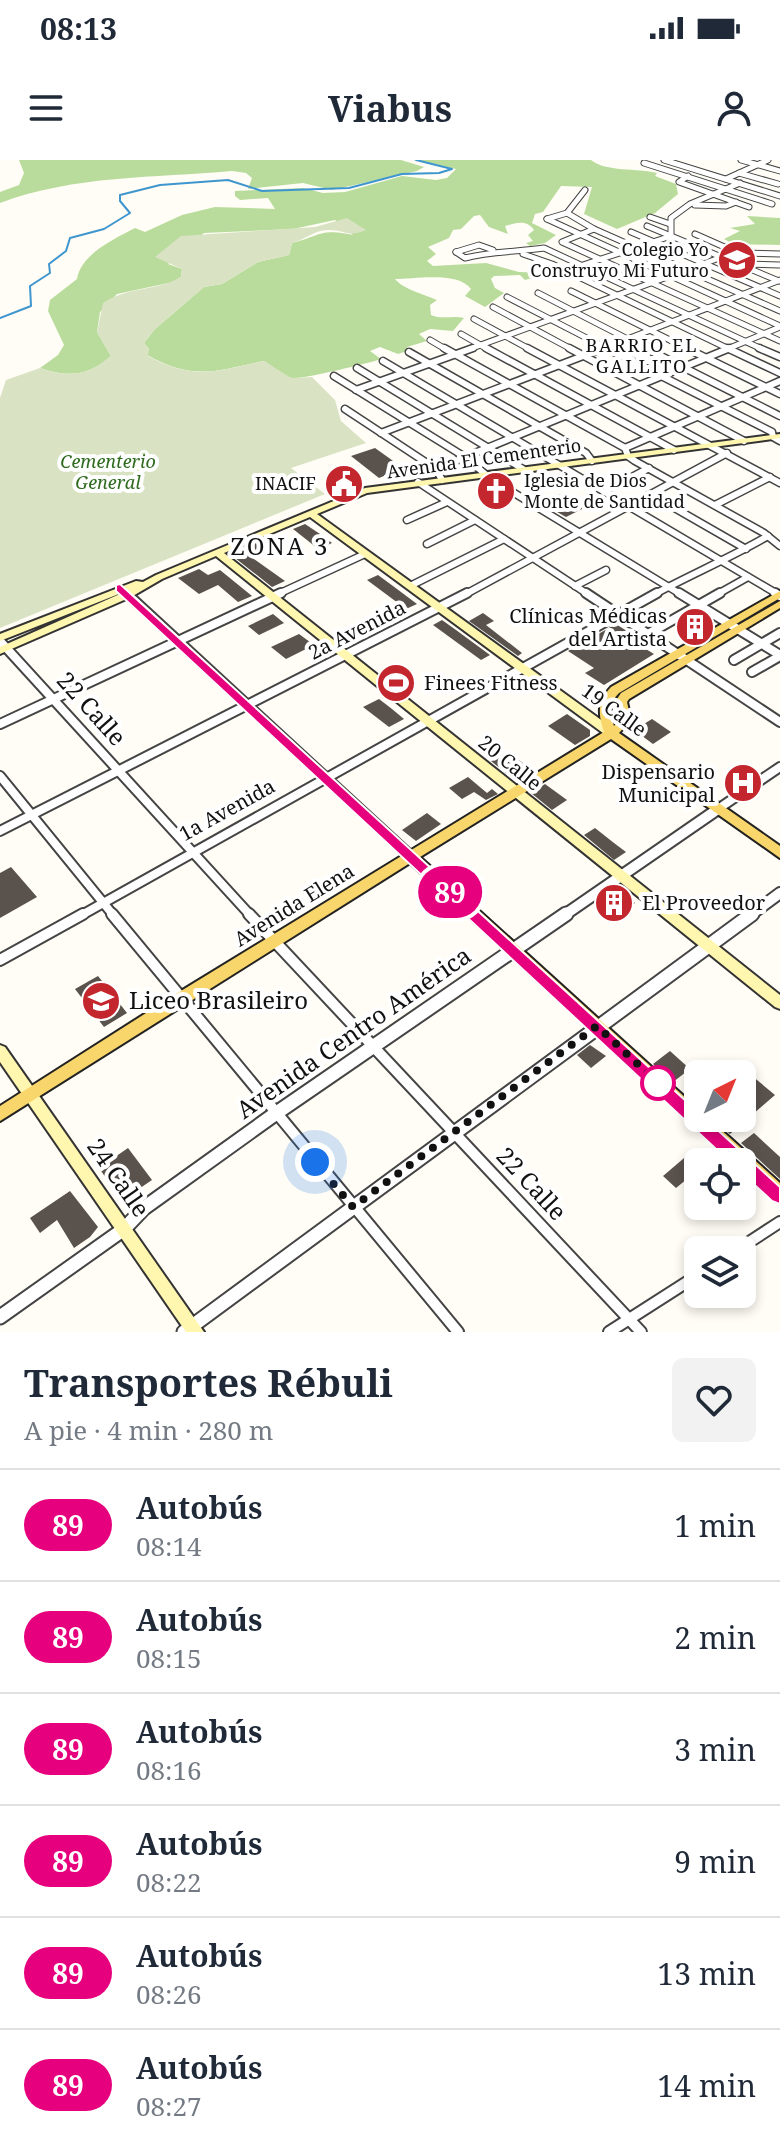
<!DOCTYPE html>
<html lang="es">
<meta charset="utf-8">
<style>
body{margin:0;font-family:"Noto Serif",serif;background:#f2f2f3;color:#1f2937;height:100vh;display:flex;flex-direction:column;font-size:30px;white-space:nowrap}
*{box-sizing:border-box;margin:0}
p{font-size:26px;color:#747a83}
.icon{flex:none;width:44px;height:44px;fill:none;stroke:currentColor;stroke-width:2;stroke-linecap:round;stroke-linejoin:round}
.map{position:relative;height:1172px;overflow:hidden}
.drawer{display:flex;flex-direction:column;background:#fff;flex:1}
.drawer>*{flex:none}
.badge{padding:0 16px;border-radius:26px;font-size:28px;line-height:52px}
.needle{width:52px;rotate:43deg}
.buttons{position:absolute;left:684px;top:900px;display:grid;gap:16px}
.buttons a{display:grid;place-items:center;width:72px;height:72px;border-radius:12px;background:#fff;box-shadow:0 4px 12px #0003;font-size:40px}
.you{position:absolute;width:40px;height:40px;margin:-20px;border:6px solid #fff;border-radius:50%;background:#1a73e8;box-shadow:0 0 0 12px #1a73e833}
.map>.badge{position:absolute;translate:-50% -50%;box-shadow:0 0 0 4px #fff}
.round{display:grid;place-items:center;flex:none;width:84px;height:84px;border-radius:12px;background:#f2f2f3}
.overview{display:flex;align-items:center;justify-content:space-between;height:136px;padding:0 24px}
h1{font-size:38px;font-weight:700;line-height:60px}
ul{padding:0;list-style:none}
li{display:flex;align-items:center;gap:24px;height:112px;padding:0 24px;border-top:2px solid #e0e1e3}
li div{flex:1}
li b{display:block;font-size:30px}
li em{font-style:normal}
li .badge{min-width:88px;font-weight:700;text-align:center}
.status{display:flex;justify-content:space-between;align-items:center;height:56px;padding:0 40px;background:#fff;direction:ltr}
.status svg{height:22px;fill:currentColor}
header{display:flex;justify-content:space-between;align-items:center;height:104px;padding:0 24px;background:#fff;font-size:36px;font-weight:700}
.map>svg:first-child{display:block}
.forest{fill:#b9dc9c}
.cemetery{fill:#d9e3c4}
.lines{fill:none;stroke-linecap:round;stroke-linejoin:round}
.stream{stroke:#3f96cf;stroke-width:2}
.building{fill:#5a524d}
.minor-far3-casing{stroke:#444;stroke-width:7}
.minor-far2-casing{stroke:#444;stroke-width:9}
.minor-far1-casing{stroke:#444;stroke-width:12}
.minor-casing{stroke:#444;stroke-width:14}
.tertiary-far1-casing{stroke:#444;stroke-width:14}
.tertiary-casing{stroke:#444;stroke-width:17}
.secondary-casing{stroke:#333;stroke-width:4}
.primary-casing{stroke:#222;stroke-width:4}
.minor-far3{stroke:#fff;stroke-width:5}
.minor-far2{stroke:#fff;stroke-width:6}
.minor-far1{stroke:#fff;stroke-width:8}
.minor{stroke:#fff;stroke-width:10}
.tertiary-far1{stroke:#fff;stroke-width:10}
.tertiary{stroke:#fff;stroke-width:13}
.secondary{fill:#fff6b0;fill-rule:evenodd}
.primary{fill:#f9d66b;fill-rule:evenodd}
.line{fill:#e6007e;stroke:#fff;stroke-width:2}
.walk{stroke:#111;stroke-width:8;stroke-dasharray:0 14.4}
.stop-dot{fill:#fff;stroke:#e6007e;stroke-width:4}
.labels{text-anchor:middle;stroke-width:8;stroke-linejoin:round;paint-order:stroke}
.far-poi-label{font-size:18px;fill:#111;stroke:#fff;text-anchor:end}
.far-neighbourhood-label{font-size:18px;letter-spacing:2px;fill:#111;stroke:#fff}
.far-street-label{font-size:18px;fill:#111;stroke:#fff}
.far-park-label{font-size:18px;font-style:italic;fill:#2f6b1f;stroke:#fff}
.poi-label{font-size:20px;fill:#111;stroke:#fff;text-anchor:end}
.street-label{font-size:20px;fill:#111;stroke:#fff}
.quarter-label{font-size:24px;letter-spacing:2px;fill:#111;stroke:#fff}
.near-street-label{font-size:24px;fill:#111;stroke:#fff}
.near-poi-label{font-size:24px;fill:#111;stroke:#fff;text-anchor:start}
</style>
<div class="status"><b>08:13</b><svg viewBox="0 0 49 12"><path d="M0 12V9h3v3zM5 12V6h3v6zM10 12V3h3v9zM15 12V0h3v12zM26 1h20v11H26zM47 4h2v5h-2z"/></svg></div>
<header><svg class="icon" aria-label="menu" viewBox="0 0 24 24"><path d="M4 6h16M4 12h16M4 18h16"/></svg>Viabus<svg class="icon" aria-label="person" viewBox="0 0 24 24"><circle cx="12" cy="8" r="4"/><path d="M4 21q1-7 8-7t8 7"/></svg></header>
<div class="map">
<svg width="780" height="1172" viewBox="0 0 780 1172">
<rect width="100%" height="100%" fill="#fffdf5"/>
<g class="forest">
<path d="M 19,0 L 401,0 L 424,7 L 417,11 L 332,30 L 303,23 L 248,29 L 252,18 L 246,13 L 232,11 C 154,18 75,15 0,43 L 0,32 L 19,25 L 24,13 Z"/>
<path d="M 413,0 L 591,0 C 605,12 638,8 657,13 L 655,16 L 676,24 L 678,34 L 655,53 L 617,69 L 584,54 L 592,27 L 561,26 L 543,52 L 535,54 L 532,63 L 556,75 L 545,83 L 530,86 L 526,83 L 533,81 L 528,75 L 534,70 C 526,59 516,63 505,66 L 508,74 L 489,67 L 480,55 L 474,56 L 461,69 L 453,70 L 449,78 L 428,87 L 436,94 L 427,101 L 433,106 L 486,103 L 519,112 L 548,113 L 525,120 L 520,115 L 494,116 L 491,119 L 495,128 L 504,133 L 485,147 L 465,136 L 471,129 C 458,111 415,119 395,119 C 403,129 423,134 437,140 L 430,145 L 431,155 C 443,160 452,155 464,158 L 453,171 L 430,169 L 419,174 L 427,181 L 407,187 L 410,190 L 398,194 L 380,187 L 370,191 L 381,199 C 370,203 300,220 292,218 C 283,216 272,206 264,201 C 215,211 194,221 147,195 L 149,189 L 144,183 L 155,169 L 204,127 L 222,124 L 258,102 L 289,95 L 292,83 C 321,76 319,68 353,75 L 335,60 L 293,69 L 204,73 L 168,104 L 182,109 L 181,117 L 173,122 L 117,134 L 100,152 L 97,172 L 111,196 C 89,216 68,218 40,208 L 58,195 L 64,185 L 48,151 L 50,140 L 77,119 C 81,94 114,79 135,68 L 145,72 L 182,55 L 215,47 L 275,49 L 268,38 L 240,40 L 235,36 L 235,31 L 303,28 L 323,33 L 345,32 L 402,16 L 436,20 L 447,18 L 456,9 Z"/>
<polygon points="747,56 780,58 780,85 733,84 724,79 740,71 730,68 755,64"/>
</g>
<path class="cemetery" d="M 347,58 L 366,70 C 348,78 346,70 328,70 C 315,70 304,80 292,83 L 289,95 L 258,102 L 222,124 L 204,127 L 155,169 L 144,183 L 149,189 L 148,196 C 194,221 215,211 264,201 L 291,218 L 312,217 L 335,240 L 341,261 L 366,283 L 291,308 L 325,334 L 0,468 L 0,238 L 6,220 L 40,208 C 67,218 89,216 111,196 L 97,172 L 103,143 C 129,126 157,131 181,117 L 182,109 L 155,97 L 181,76 L 315,67 Z"/>
<g class="lines">
<polyline class="stream" points="0,158 31,146 30,126 50,113 49,104 66,91 70,78 104,69 130,53 120,41 120,35 160,25 228,20 262,31 349,28 402,14 439,13 452,9 416,0"/>
</g>
<g class="building">
<polygon points="375,288 403,308 379,318 351,296"/>
<polygon points="559,334 584,348 566,357 541,343"/>
<polygon points="305,364 323,376 332,383 319,389 312,384 293,369"/>
<polygon points="267,378 276,384 251,397 285,421 272,427 230,394"/>
<polygon points="199,409 208,415 220,410 252,436 238,442 218,425 199,434 178,418"/>
<polygon points="378,415 397,429 417,444 406,449 367,420"/>
<polygon points="483,453 494,461 486,465 522,493 518,496 469,461"/>
<polygon points="273,454 284,463 259,475 248,466"/>
<polygon points="442,460 456,470 490,495 481,500 433,465"/>
<polygon points="616,464 636,477 631,480 654,494 604,525 585,513 594,508 568,491"/>
<polygon points="299,474 314,485 286,499 271,487"/>
<polygon points="379,539 392,549 404,559 389,567 363,547"/>
<polygon points="567,554 590,570 590,576 575,585 548,566"/>
<polygon points="652,559 671,572 653,584 634,570"/>
<polygon points="500,595 509,602 516,598 534,611 520,620 513,619 491,601"/>
<polygon points="468,617 487,633 492,629 498,634 486,640 474,632 462,639 449,628"/>
<polygon points="545,624 567,640 552,650 531,633"/>
<polygon points="427,653 441,664 416,681 402,670"/>
<polygon points="595,668 614,683 626,692 614,700 584,675"/>
<polygon points="11,707 37,737 0,758 0,713"/>
<polygon points="616,729 635,743 614,759 595,743"/>
<polygon points="98,816 127,853 104,867 75,829"/>
<polygon points="590,885 606,896 591,908 577,895"/>
<polygon points="670,891 690,909 673,922 653,904"/>
<polygon points="751,915 775,935 730,974 712,958 742,958 742,923"/>
<polygon points="754,973 780,997 780,1019 741,983"/>
<polygon points="128,988 152,1020 127,1037 117,1034 99,1008"/>
<polygon points="690,993 698,1001 698,1010 676,1028 663,1016"/>
<polygon points="70,1031 98,1067 90,1077 74,1088 57,1060 40,1073 30,1058"/>
</g>
<g class="lines">
<g class="minor-far3-casing">
<g id="minor-far3">
<polyline points="664,0 780,36"/>
<polyline points="741,0 780,11"/>
<polyline points="644,3 772,44"/>
<polyline points="739,13 778,24"/>
<polyline points="688,16 679,22 749,47"/>
<polyline points="726,19 768,0"/>
<polyline points="695,45 726,46 736,42"/>
<polyline points="567,53 594,69 780,151"/>
<polyline points="650,57 670,64"/>
<polyline points="547,59 780,166"/>
<polyline points="547,59 567,53 585,30"/>
<polyline points="647,66 779,121"/>
<polyline points="594,69 562,82 780,181"/>
<polyline points="631,72 780,136"/>
<polyline points="695,74 738,93"/>
<path d="M 456,92 L 465,98 C 492,91 517,92 544,88 L 764,190"/>
<polyline points="456,92 479,85 493,90"/>
<polyline points="523,94 552,104 731,190"/>
<polyline points="744,104 780,105"/>
<polyline points="583,105 671,76 671,58 690,44 740,23"/>
<polyline points="571,131 690,190"/>
<polyline points="538,133 649,190"/>
<polyline points="507,137 610,190"/>
<polyline points="493,147 573,190"/>
<polyline points="474,159 531,190"/>
<polyline points="461,174 489,190"/>
<polyline points="430,180 447,190"/>
<polyline points="467,190 722,97 738,93 780,94"/>
<polyline points="599,190 780,120"/>
<polyline points="725,190 780,167"/>
</g>
</g>
<g class="minor-far2-casing">
<g id="minor-far2">
<polyline points="444,188 625,288 628,296 635,301 764,373 780,386"/>
<polyline points="486,188 674,290"/>
<polyline points="527,188 780,323"/>
<polyline points="569,188 744,281"/>
<polyline points="606,188 772,272 773,277 780,281"/>
<polyline points="645,188 780,256"/>
<polyline points="686,188 780,234"/>
<polyline points="727,188 780,213"/>
<polyline points="759,188 780,197"/>
<polyline points="409,192 586,293 592,301"/>
<polyline points="383,201 779,435"/>
<polyline points="357,208 523,309"/>
<polyline points="334,216 465,297 491,319 682,435"/>
<polyline points="356,230 473,188"/>
<polyline points="345,249 436,309 442,320"/>
<polyline points="381,273 604,188"/>
<polyline points="625,288 780,221"/>
<polyline points="436,309 730,188"/>
<polyline points="418,322 589,435"/>
<polyline points="604,332 649,308"/>
<polyline points="652,335 746,389"/>
<polyline points="715,345 770,317"/>
<polyline points="407,360 447,342"/>
<polyline points="427,384 475,360"/>
<polyline points="410,426 504,379"/>
<polyline points="575,426 606,410"/>
<polyline points="124,431 129,435"/>
<polyline points="276,435 365,394"/>
<polyline points="464,435 727,293"/>
<path d="M 653,435 C 692,414 730,398 768,376"/>
<polyline points="716,435 748,417"/>
</g>
</g>
<g class="minor-far1-casing">
<g id="minor-far1">
<polyline points="126,433 411,696"/>
<polyline points="586,433 780,562"/>
<polyline points="679,433 780,495"/>
<polyline points="775,433 780,436"/>
<polyline points="648,474 720,433"/>
<polyline points="0,481 251,756"/>
<polyline points="734,500 780,473"/>
<polyline points="752,512 780,496"/>
<polyline points="0,564 281,433"/>
<polyline points="0,616 114,756"/>
<polyline points="718,649 780,607"/>
<polyline points="0,671 467,433"/>
<polyline points="80,756 657,433"/>
</g>
</g>
<g class="minor-casing">
<g id="minor">
<polyline points="112,754 458,1172"/>
<polyline points="249,754 641,1172"/>
<polyline points="0,800 83,754"/>
<polyline points="737,1090 780,1062"/>
<polyline points="609,1172 698,1115"/>
</g>
</g>
<g class="tertiary-far1-casing">
<g id="tertiary-far1">
<polyline points="563,756 718,649"/>
<polyline points="749,756 780,733"/>
</g>
</g>
<g class="tertiary-casing">
<g id="tertiary">
<polyline points="0,1157 124,1069 144,1048 275,954 566,754"/>
<polyline points="184,1172 752,754"/>
</g>
</g>
<g class="secondary-casing">
<g id="secondary">
<polygon points="780,274 780,278 367,333 317,354 615,570 616,573 611,577 607,576 310,357 224,393 780,835 780,849 775,847 216,396 162,419 131,437 0,494 0,487 129,430 0,481 0,474 136,421 143,422 156,415 365,328"/>
<polygon points="0,885 5,887 204,1172 186,1172 0,902"/>
</g>
</g>
<g class="primary-casing">
<path id="primary" d="M 780,431 L 780,438 L 619,533 C 609,543 609,552 614,566 L 619,560 L 615,542 L 621,533 L 780,441 L 780,448 L 629,539 L 627,542 L 631,560 L 619,573 L 780,686 L 780,698 L 611,579 L 420,697 L 698,949 L 698,958 L 708,958 L 780,1023 L 780,1042 L 774,1039 L 742,1010 L 742,1002 L 734,1002 L 410,703 L 0,961 L 0,946 L 176,834 L 604,572 C 598,554 597,542 611,527 Z"/>
</g>
<use href="#minor-far3" class="minor-far3"/>
<use href="#minor-far2" class="minor-far2"/>
<use href="#minor-far1" class="minor-far1"/>
<use href="#minor" class="minor"/>
<use href="#tertiary-far1" class="tertiary-far1"/>
<use href="#tertiary" class="tertiary"/>
<use href="#secondary" class="secondary"/>
<use href="#primary" class="primary"/>
</g>
<polygon class="line" points="120,424 780,1027 780,1044 772,1041 116,431 116,425"/>
<g class="lines">
<polyline class="walk" points="315,1002 353,1047 597,866 658,923"/>
</g>
<defs>
<g id="school-disc" transform="scale(2)"><circle r="9.5" fill="#c4262e" stroke="#fff"/><path d="M0-5L7-2L0 1L-7-2ZM-4 1L0 2.5L4 1V4Q0 6-4 4Z" fill="#fff"/></g>
<g id="civic-disc" transform="scale(2)"><circle r="9.5" fill="#c4262e" stroke="#fff"/><path d="M-.6-6.5H3V-4.5H.6V-3L4-1V1h2V6H-6V1h2V-1L-.6-3ZM-1.2 2.5V6h2.4V2.5Z" fill="#fff"/></g>
<g id="church-disc" transform="scale(2)"><circle r="9.5" fill="#c4262e" stroke="#fff"/><path d="M-1.2-6h2.4v3.5h3.3v2.4h-3.3V6h-2.4V-.1h-3.3v-2.4h3.3Z" fill="#fff"/></g>
<g id="building-disc" transform="scale(2)"><circle r="9.5" fill="#c4262e" stroke="#fff"/><path d="M-4-6H4V6H1V3H-1V6H-4ZM-2.5-4.3h1.7v1.8h-1.7ZM.8-4.3h1.7v1.8H.8ZM-2.5-1h1.7V.8h-1.7ZM.8-1h1.7V.8H.8Z" fill="#fff"/></g>
<g id="stadium-disc" transform="scale(2)"><circle r="9.5" fill="#c4262e" stroke="#fff"/><path d="M0-5a6.5 5 0 1 0 0 10a6.5 5 0 1 0 0-10ZM-3.5-1.8h7v3.6h-7Z" fill="#fff"/></g>
<g id="hospital-disc" transform="scale(2)"><circle r="9.5" fill="#c4262e" stroke="#fff"/><path d="M-5-5h3v3.5h4V-5h3V5h-3V1.5h-4V5h-3Z" fill="#fff"/></g>
</defs>
<g fill-rule="evenodd">
<use href="#school-disc" x="737" y="100"/>
<use href="#civic-disc" x="344" y="324"/>
<use href="#church-disc" x="496" y="331"/>
<use href="#building-disc" x="695" y="467"/>
<use href="#stadium-disc" x="396" y="523"/>
<use href="#hospital-disc" x="743" y="623"/>
<use href="#building-disc" x="614" y="743"/>
<use href="#school-disc" x="101" y="841"/>
</g>
<circle class="stop-dot" cx="658" cy="923" r="16"/>
<g class="labels">
<g class="far-poi-label">
<text x="709" y="96">Colegio Yo<tspan x="709" dy="21">Construyo Mi Futuro</tspan></text>
<text x="524" y="327" text-anchor="start">Iglesia de Dios<tspan x="524" dy="21">Monte de Santidad</tspan></text>
<text x="316" y="330">INACIF</text>
</g>
<g class="far-neighbourhood-label">
<text x="642" y="192">BARRIO EL<tspan x="642" dy="21">GALLITO</tspan></text>
</g>
<g class="far-street-label">
<text transform="translate(484 299) rotate(-8)" y="6">Avenida El Cementerio</text>
</g>
<g class="far-park-label">
<text x="108" y="308">Cementerio<tspan x="108" dy="21">General</tspan></text>
</g>
<g class="poi-label">
<text x="667" y="463">Clínicas Médicas<tspan x="667" dy="23">del Artista</tspan></text>
<text x="424" y="530" text-anchor="start">Finees Fitness</text>
<text x="715" y="619">Dispensario<tspan x="715" dy="23">Municipal</tspan></text>
<text x="642" y="750" text-anchor="start">El Proveedor</text>
</g>
<g class="street-label">
<text transform="translate(357 470) rotate(-27)" y="7">2a Avenida</text>
<text transform="translate(614 550) rotate(36)" y="7">19 Calle</text>
<text transform="translate(510 603) rotate(39)" y="7">20 Calle</text>
<text transform="translate(227 650) rotate(-29)" y="7">1a Avenida</text>
<text transform="translate(294 745) rotate(-32)" y="7">Avenida Elena</text>
</g>
<g class="quarter-label">
<text x="280" y="395">ZONA 3</text>
</g>
<g class="near-street-label">
<text transform="translate(91 549) rotate(48)" y="8">22 Calle</text>
<text transform="translate(354 873) rotate(-35)" y="8">Avenida Centro América</text>
<text transform="translate(118 1018) rotate(55)" y="8">24 Calle</text>
<text transform="translate(531 1024) rotate(47)" y="8">22 Calle</text>
</g>
<g class="near-poi-label">
<text x="129" y="849">Liceo Brasileiro</text>
</g>
</g>
</svg>
<div class="buttons">
<a><svg class="needle" viewBox="-14 -14 28 28"><path d="M0-13l5 13h-10z" fill="#e53935"/><path d="M0 13l5-13h-10z" fill="#747a83"/></svg></a>
<a><svg class="icon" aria-label="locate" viewBox="0 0 24 24"><circle cx="12" cy="12" r="6"/><path d="M12 2v4M12 18v4M2 12h4M18 12h4"/></svg></a>
<a><svg class="icon" aria-label="layers" viewBox="0 0 24 24"><path d="M12 4l9 5-9 5-9-5zM3 14l9 5 9-5"/></svg></a>
</div>
<div class="you" style="left:315px;top:1002px"></div>
<b class="badge" style="left:450px;top:732px;background:#e6007e;color:#fff">89</b>
</div>
<section class="drawer">
<div class="overview"><div><h1>Transportes Rébuli</h1><p>A pie · 4 min · 280 m</p></div><a class="round"><svg class="icon" aria-label="heart" viewBox="0 0 24 24"><path d="M12 20l-8-8c-3-5 5-10 8-4 3-6 11-1 8 4z"/></svg></a></div>
<ul>
<li><span class="badge" style="background:#e6007e;color:#fff">89</span><div><b>Autobús</b><p>08:14</p></div><em>1 min</em></li>
<li><span class="badge" style="background:#e6007e;color:#fff">89</span><div><b>Autobús</b><p>08:15</p></div><em>2 min</em></li>
<li><span class="badge" style="background:#e6007e;color:#fff">89</span><div><b>Autobús</b><p>08:16</p></div><em>3 min</em></li>
<li><span class="badge" style="background:#e6007e;color:#fff">89</span><div><b>Autobús</b><p>08:22</p></div><em>9 min</em></li>
<li><span class="badge" style="background:#e6007e;color:#fff">89</span><div><b>Autobús</b><p>08:26</p></div><em>13 min</em></li>
<li><span class="badge" style="background:#e6007e;color:#fff">89</span><div><b>Autobús</b><p>08:27</p></div><em>14 min</em></li>
</ul>
</section>
